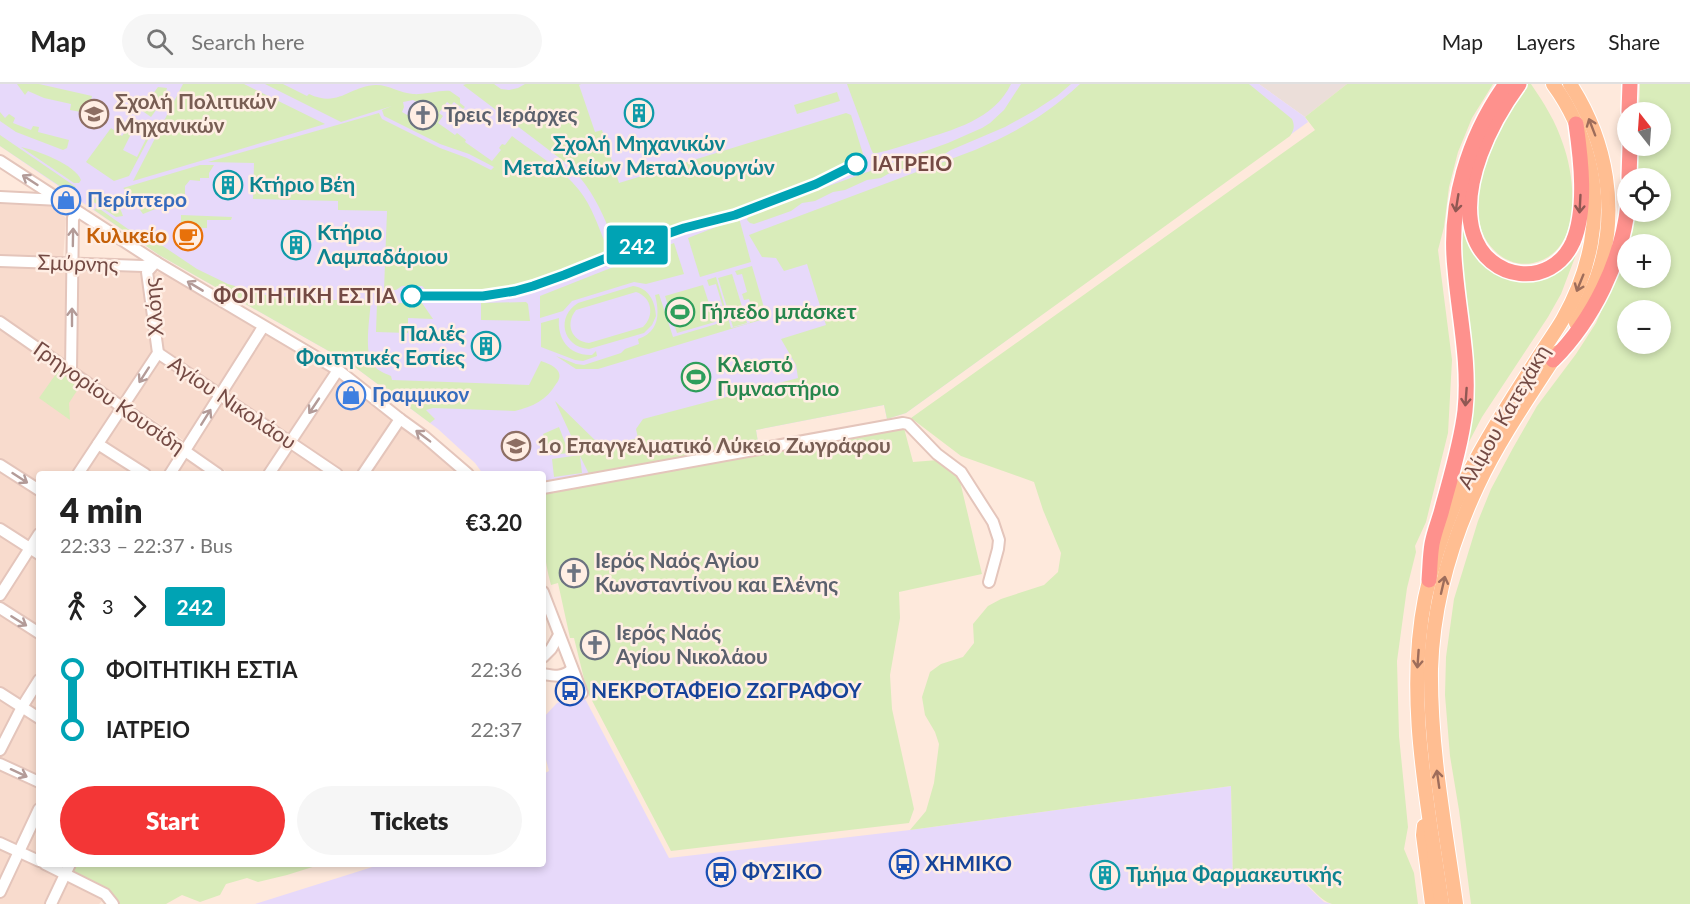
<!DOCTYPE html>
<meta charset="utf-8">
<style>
body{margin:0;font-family:Lato,sans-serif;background:#f6f6f6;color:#222;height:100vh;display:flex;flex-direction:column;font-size:22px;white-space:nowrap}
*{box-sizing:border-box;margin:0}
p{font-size:20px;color:#767676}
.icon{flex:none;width:33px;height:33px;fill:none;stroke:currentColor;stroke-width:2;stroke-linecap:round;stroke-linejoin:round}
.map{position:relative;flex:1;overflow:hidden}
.sheet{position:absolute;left:36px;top:387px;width:510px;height:396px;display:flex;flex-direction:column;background:#fff;border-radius:6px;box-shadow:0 3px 9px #0003}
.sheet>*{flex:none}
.badge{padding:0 12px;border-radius:4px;font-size:21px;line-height:39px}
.needle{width:39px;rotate:343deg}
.fabs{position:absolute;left:1617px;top:18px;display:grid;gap:12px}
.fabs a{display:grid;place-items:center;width:54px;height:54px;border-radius:50%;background:#fff;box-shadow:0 3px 9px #0003;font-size:30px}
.map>.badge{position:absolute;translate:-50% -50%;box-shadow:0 0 0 3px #fff}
.legs{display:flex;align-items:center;gap:9px;height:66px;padding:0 24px;font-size:20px}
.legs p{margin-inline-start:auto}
.headline{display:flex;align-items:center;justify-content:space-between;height:102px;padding:0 24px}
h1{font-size:33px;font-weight:800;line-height:45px}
.primary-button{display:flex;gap:12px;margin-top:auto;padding:12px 24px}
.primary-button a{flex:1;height:69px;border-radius:36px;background:#f33636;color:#fff;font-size:24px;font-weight:800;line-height:69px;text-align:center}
.primary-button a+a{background:#f6f6f6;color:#222}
ul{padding:0 24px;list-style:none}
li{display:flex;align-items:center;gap:21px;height:60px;font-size:22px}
li i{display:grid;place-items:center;width:9px;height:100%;margin:0 8px;background:currentColor}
li i::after{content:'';width:15px;height:15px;margin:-8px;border:4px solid;border-radius:50%;background:#fff}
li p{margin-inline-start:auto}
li:first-child i{background:linear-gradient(#0000 50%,currentColor 0)}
li:last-child i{background:linear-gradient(currentColor 50%,#0000 0)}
header{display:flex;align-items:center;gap:36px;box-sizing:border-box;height:84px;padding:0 30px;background:#fff;border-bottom:2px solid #e0e0e0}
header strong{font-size:28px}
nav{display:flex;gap:33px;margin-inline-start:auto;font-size:21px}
.search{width:420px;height:54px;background:#f6f6f6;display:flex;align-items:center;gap:15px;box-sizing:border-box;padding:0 21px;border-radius:33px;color:#767676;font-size:22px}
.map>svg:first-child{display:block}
.residential{fill:#f8dbcd}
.industrial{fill:#ebded9}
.education{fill:#e7d9fa}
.green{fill:#d9ecba;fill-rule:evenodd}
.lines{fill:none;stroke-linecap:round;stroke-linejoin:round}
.minor-casing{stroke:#e4c5bb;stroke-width:14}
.major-casing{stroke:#fff;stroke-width:16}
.highway-casing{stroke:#fff;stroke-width:18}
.minor{stroke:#fff;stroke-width:10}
.major{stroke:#ffbe92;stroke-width:14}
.highway{stroke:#fe918d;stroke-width:15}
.oneway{stroke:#9e6d5b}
.oneway2{stroke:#b39b98}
.oneway3{stroke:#905853}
.line-1-casing{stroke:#fff;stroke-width:14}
.line-1{stroke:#00a3b4;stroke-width:9}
.stop-1-dot{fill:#fff;stroke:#00a3b4;stroke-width:3}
.labels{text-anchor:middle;stroke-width:5;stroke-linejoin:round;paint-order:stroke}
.education-label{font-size:21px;font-weight:bold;fill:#785e54;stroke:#ffeee4;text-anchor:start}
.worship-label{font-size:21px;font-weight:bold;fill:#5b616d;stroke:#ffeee4;text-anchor:start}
.culture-label{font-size:21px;font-weight:bold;fill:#0d838f;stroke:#ffeee4;text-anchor:start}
.stop-label{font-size:21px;font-weight:bold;fill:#744a44;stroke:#ffeee4;text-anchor:start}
.shop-label{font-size:21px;font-weight:bold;fill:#366cbe;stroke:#ffeee4;text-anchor:start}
.food-label{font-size:21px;font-weight:bold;fill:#c56008;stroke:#ffeee4;text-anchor:end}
.street-label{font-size:21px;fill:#744a44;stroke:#ffeee4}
.leisure-label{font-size:21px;font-weight:bold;fill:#27864d;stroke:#ffeee4;text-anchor:start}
.transit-label{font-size:21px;font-weight:bold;fill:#164399;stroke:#ffeee4;text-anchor:start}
</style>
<header>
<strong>Map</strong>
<div class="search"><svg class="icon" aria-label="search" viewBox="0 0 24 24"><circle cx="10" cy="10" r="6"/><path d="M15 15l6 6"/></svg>Search here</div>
<nav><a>Map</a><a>Layers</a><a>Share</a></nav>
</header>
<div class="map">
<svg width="1690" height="820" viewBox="0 0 1690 820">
<rect width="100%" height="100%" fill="#fee9dc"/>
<g class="residential">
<polygon points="0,120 51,121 66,134 63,175 0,172"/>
<polygon points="0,179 142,184 162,189 258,246 186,358 0,232"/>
<polygon points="0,241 115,323 73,390 39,390 39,402 0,377"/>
<polygon points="265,249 335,286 465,390 230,390 191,363"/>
<polygon points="124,327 215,390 81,390"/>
<polygon points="0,384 39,409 39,445 0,507"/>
<polygon points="39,454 39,631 0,607 0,515"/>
<polygon points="0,610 39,635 39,780 68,780 98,812 102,817 99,820 0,820"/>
</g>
<polygon class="industrial" points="1259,0 1347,0 1305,33"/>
<g class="education">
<polygon points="0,0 1259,0 1305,33 1308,38 906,329 887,335 884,321 756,346 758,358 589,390 543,397 543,390 483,390 475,379 438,345 348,278 159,171 0,62"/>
<polygon points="582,609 669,774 910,746 1231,702 1233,797 1281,791 1301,796 1324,818 1332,820 255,820 382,780 543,780 543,690 549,687 543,664 543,634 557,619"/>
</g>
<g class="green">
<polygon points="17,0 39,0 92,12 88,27 82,26 81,28 70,26 71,20 44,14 28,7 25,11"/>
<polygon points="183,0 244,0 325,40 133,97"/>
<path d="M 265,0 L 283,0 L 307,12 L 309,10 C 339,24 349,2 376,1 C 389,1 400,9 413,10 C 425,11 438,6 450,7 L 460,14 L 460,19 L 465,23 L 463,25 L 454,18 L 451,21 L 447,18 L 439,29 L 443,32 L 438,39 L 455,51 L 457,49 L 466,56 L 465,58 L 492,77 L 501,66 L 499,64 L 502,60 L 505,61 L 512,52 C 534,69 562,84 579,106 C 592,122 598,142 606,161 L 605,168 L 535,198 L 514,203 L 483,206 L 426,206 L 422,202 L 402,202 L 396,206 L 384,206 L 387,127 L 338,126 L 338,117 L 253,115 L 254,79 L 208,78 L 379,29 L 382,35 L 440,64 L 467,74 L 491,86 L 494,83 L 469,70 L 440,60 L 384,32 L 382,26 L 392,22 L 341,38 ZM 413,16 L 436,28 L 428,43 L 402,28 L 404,23 L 403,18 Z"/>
<path d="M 466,0 L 494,0 L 501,5 L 509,6 L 518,4 L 525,0 L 581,0 L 579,1 L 595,48 L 602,46 L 619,99 L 846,29 L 851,31 L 863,70 L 861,73 L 839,83 L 829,90 L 708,134 L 668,145 L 661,141 L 643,148 L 642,153 L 624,162 L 618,162 L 615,159 C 601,126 594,108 570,82 L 463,1 Z"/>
<path d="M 847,0 L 1011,0 C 994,36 952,46 918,57 C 904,61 891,66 877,69 L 873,69 L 871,65 Z"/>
<polygon points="1021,0 1071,0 1057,12 1034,27 1005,43 951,66 943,71 923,76 909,84 895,86 881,94 867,96 845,106 833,108 815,117 802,119 791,127 754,140 750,139 747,136 748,132 751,130 948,59 982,44 990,39 1004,26"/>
<path d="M 1080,0 L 1249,0 L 1292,35 C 1295,42 1294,46 1290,52 L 906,329 L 887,335 L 884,321 L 756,346 L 758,358 L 589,390 L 580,372 L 582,389 L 554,393 L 552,375 L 580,371 L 555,317 L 602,363 L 638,354 L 636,345 L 643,335 L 798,294 L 796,281 L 781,255 L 826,241 L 807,180 L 784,187 L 776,174 L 762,173 L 749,151 L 975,66 C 1018,47 1045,32 1080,0 Z"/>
<path d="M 1347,0 L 1493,0 L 1472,34 L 1458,68 L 1449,103 L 1444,143 L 1438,166 L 1452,276 L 1448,349 L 1426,438 L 1415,462 L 1416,468 L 1407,504 L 1397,577 L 1399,652 L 1408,743 L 1404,765 L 1414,789 L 1418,820 L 1332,820 C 1319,816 1314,805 1303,797 C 1285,785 1252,794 1233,797 L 1231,702 L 910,746 L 926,727 L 934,699 L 939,660 L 935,648 L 925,631 L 922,613 L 930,588 L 941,580 L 963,573 L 974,559 L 973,540 L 988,522 L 1001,515 L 1044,501 L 1058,488 L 1061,469 L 1043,426 L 1034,398 L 961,372 L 911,334 L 1315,46 L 1305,33 Z"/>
<path d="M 1528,0 L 1531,0 C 1544,19 1556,38 1563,60 C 1576,96 1583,168 1533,179 C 1519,182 1505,177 1495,167 C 1452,127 1501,37 1528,0 Z"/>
<path d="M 1640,0 L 1690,0 L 1690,820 L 1471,820 L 1459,726 L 1450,672 L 1445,611 L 1446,573 L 1454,515 L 1478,437 L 1491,405 L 1513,364 L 1537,322 L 1576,270 L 1596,239 L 1624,175 L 1627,162 L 1628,194 L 1660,194 L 1660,160 L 1628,160 L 1634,128 L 1660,128 L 1660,94 L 1637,94 L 1638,62 L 1660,62 L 1660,28 L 1639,28 ZM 1628,226 L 1660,226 L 1660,260 L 1628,260 Z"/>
<polygon points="158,3 167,4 164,15 151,33 141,26"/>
<polygon points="837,8 840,17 797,30 794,21"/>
<polygon points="0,28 5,34 9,30 15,34 13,39 31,46 33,42 39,43 38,48 69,56 67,64 63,66 16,48 0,37"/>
<polygon points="129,43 133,46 123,66 137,73 147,53 149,54 129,92 114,97 86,78 111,44 122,52"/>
<polygon points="0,51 76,103 70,109 0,62"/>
<path d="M 21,63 C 36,66 76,81 81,96 L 79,99 L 74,99 Z"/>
<polygon points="200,81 214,81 209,89 209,94 200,94 200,97 190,96 185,102 185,121 165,121 143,130 130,112 129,108 123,104"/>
<polygon points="1470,91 1480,176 1491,186 1504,194 1519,197 1549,191 1560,186 1577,168 1561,210 1548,233 1482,333 1460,375 1458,144"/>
<path d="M 103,110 C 114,112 120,123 123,132 L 116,133 L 92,117 L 99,111 Z"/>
<path d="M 97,123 L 128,145 L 145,150 L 197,185 L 228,200 L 266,211 L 324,216 L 371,216 C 370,232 364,266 372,279 C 376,286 384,289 391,292 L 392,296 L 529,301 L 541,277 C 546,279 554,281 558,287 C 561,292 559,296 556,300 C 547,316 532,323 515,327 L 433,324 L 426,326 L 435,335 L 430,339 L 348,278 L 159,171 L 94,126 Z"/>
<polygon points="181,131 232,133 231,136 207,136 207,144 181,143"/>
<polygon points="739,134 751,178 700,193 688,154"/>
<polygon points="674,159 684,190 646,200 634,198 572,217 563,227 540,234 540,212"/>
<path d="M 752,182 L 767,234 L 598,285 L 576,285 L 556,272 L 576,280 L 584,281 L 621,269 L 625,265 L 639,260 L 638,255 C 659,248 660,230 655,211 L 659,210 L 673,253 L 720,239 L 718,233 L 725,230 L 716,200 L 709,202 L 707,196 L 716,193 L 731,244 L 750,239 L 749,234 L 754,232 L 749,215 L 744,216 L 742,210 L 747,208 L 742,190 L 737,191 L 735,187 Z"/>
<polygon points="732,190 747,239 733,243 718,194"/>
<polygon points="703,201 715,238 677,249 665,212"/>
<path d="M 633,202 C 649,204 655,217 656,232 L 652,241 L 644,249 L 589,265 C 562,263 556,232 578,219 ZM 636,208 C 652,213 655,232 643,243 L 589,259 C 571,257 565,240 576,226 Z"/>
<polygon points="526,218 528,220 530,237 481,236 481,219"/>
<polygon points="377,219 422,219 433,235 408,234 408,249 376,248"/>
<path d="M 559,234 C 557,255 569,272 592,271 L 596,267 L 597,272 L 583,277 L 575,276 L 541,263 L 541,239 Z"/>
<polygon points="58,287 80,302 69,319 70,336 39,314"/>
<polygon points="559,343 569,369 550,371 543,350"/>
<path d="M 904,344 L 913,378 L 938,376 L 959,393 L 982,490 L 899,508 L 900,534 L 890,591 L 892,625 L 914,725 L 909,739 L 671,767 L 587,607 L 574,554 L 570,554 L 558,499 L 551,501 C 542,468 543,444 543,410 Z"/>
<polygon points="74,780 280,780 261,782 263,783 280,782 282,780 322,780 287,791 258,798 247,794 226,800 220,811 200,818 182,811 166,820 118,820 71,788"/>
</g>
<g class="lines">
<g class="minor-casing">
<g id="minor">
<polyline points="0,77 156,178 338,286 400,335 425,353 468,390"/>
<polyline points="0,113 60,116"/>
<polyline points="0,177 143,182 153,179"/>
<polyline points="0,238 218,390"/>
<polyline points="158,269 337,390"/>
<polyline points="71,287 73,134 78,128"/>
<polyline points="98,360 145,390"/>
<polyline points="0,381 39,406"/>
<polyline points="78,390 158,269 147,188 156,178"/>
<polyline points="170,390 263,243"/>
<polyline points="269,390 338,286"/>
<polyline points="363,390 400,335"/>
<polyline points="543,404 903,339 908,340 937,370 961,388 993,438 999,456 998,465 989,498"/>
<polyline points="0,445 39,470"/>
<polyline points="543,508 582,609"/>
<polyline points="0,511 39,450"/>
<polyline points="0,524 39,549"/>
<polyline points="543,573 551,565 559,551"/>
<path d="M 543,590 C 555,592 563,594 572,585"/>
<polyline points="0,609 39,634"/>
<polyline points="0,666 22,623 39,596"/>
<polyline points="0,680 39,698"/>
<polyline points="0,759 39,777"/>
<polyline points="45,780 105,810 113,820"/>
<polyline points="0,808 39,725"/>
<polyline points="51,820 70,780"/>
</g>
</g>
<g class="major-casing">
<g id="major">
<path d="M 1570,0 C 1607,57 1620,128 1597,193 C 1591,209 1584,224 1576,239"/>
<polyline points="1424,742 1423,751 1432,820"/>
<path d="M 1442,820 C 1428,720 1405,615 1425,514 C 1436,463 1454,415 1479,370 C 1498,335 1520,302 1541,269 C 1548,258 1556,247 1563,235 C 1590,187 1602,132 1589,78 C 1582,50 1570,23 1553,0"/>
<path d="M 1456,820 C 1445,742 1430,664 1431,585 C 1433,521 1451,458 1478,401 C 1499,356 1531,310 1558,268"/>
</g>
</g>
<g class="highway-casing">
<g id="highway">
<path d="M 1519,0 C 1491,38 1459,101 1473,149 C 1487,197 1551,206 1573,158 C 1587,125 1581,75 1576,40"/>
<polyline points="1629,28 1630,0"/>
<polyline points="1629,94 1630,62"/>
<path d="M 1553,276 C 1593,236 1622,177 1628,120"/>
<path d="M 1429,496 C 1430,484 1430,472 1432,460 C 1434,449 1438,439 1441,429 C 1450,395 1461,361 1465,327 C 1470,279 1459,233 1455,185 C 1448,120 1468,53 1506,0"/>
</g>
</g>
<use href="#minor" class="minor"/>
<use href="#major" class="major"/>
<use href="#highway" class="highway"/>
</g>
<defs><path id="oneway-shaft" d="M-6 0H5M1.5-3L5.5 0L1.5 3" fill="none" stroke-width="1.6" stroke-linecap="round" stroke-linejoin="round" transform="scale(1.5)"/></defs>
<g class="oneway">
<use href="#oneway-shaft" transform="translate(1592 43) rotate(-111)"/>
<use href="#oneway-shaft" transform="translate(1580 199) rotate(112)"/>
<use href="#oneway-shaft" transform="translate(1443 501) rotate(-77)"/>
<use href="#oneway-shaft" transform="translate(1418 575) rotate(94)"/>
<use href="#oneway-shaft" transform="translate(1438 695) rotate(-98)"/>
</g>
<g class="oneway2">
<use href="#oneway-shaft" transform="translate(30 96) rotate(-147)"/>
<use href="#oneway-shaft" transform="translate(73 153) rotate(-89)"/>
<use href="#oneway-shaft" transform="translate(195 202) rotate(-149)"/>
<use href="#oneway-shaft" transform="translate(72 233) rotate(-90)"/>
<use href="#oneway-shaft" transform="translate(144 291) rotate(123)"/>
<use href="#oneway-shaft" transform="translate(314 322) rotate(124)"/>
<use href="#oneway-shaft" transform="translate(206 333) rotate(-58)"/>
<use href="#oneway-shaft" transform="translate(423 352) rotate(-143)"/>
<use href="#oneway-shaft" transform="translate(20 394) rotate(33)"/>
<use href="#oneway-shaft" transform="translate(19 537) rotate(32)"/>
<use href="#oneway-shaft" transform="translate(19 689) rotate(25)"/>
</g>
<g class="oneway3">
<use href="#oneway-shaft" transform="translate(1457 119) rotate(99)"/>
<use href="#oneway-shaft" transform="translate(1580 120) rotate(93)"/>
<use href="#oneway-shaft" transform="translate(1466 313) rotate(94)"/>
</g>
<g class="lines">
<g class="line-1-casing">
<polyline id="line-1" points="412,212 483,212 515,207 533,202 564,191 664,151 684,144 735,131 816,100 856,80"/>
</g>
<use href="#line-1" class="line-1"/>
</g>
<defs>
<g id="building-ring" transform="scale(1.5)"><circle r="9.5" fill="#ffeee4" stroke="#0f9aa8" stroke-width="1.5"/><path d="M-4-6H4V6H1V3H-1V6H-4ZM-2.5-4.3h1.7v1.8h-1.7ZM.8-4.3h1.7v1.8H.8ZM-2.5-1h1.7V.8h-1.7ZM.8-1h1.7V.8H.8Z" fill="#0f9aa8"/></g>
<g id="university-ring" transform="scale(1.5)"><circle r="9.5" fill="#ffeee4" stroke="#8d6e63" stroke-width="1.5"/><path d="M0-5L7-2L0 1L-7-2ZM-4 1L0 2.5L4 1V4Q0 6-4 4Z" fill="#8d6e63"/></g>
<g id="church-ring" transform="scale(1.5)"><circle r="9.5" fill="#ffeee4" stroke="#6b7280" stroke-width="1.5"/><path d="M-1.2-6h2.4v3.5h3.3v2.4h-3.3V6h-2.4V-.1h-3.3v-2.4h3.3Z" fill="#6b7280"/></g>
<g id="shop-ring" transform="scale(1.5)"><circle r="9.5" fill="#ffeee4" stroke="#3f7fe0" stroke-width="1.5"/><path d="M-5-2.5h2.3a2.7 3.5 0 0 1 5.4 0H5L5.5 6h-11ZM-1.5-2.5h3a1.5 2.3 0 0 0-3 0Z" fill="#3f7fe0"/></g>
<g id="cafe-ring" transform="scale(1.5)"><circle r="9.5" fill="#ffeee4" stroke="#e8710a" stroke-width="1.5"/><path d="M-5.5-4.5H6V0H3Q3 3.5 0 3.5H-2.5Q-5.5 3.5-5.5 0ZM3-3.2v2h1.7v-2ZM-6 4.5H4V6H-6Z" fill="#e8710a"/></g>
<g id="stadium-ring" transform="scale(1.5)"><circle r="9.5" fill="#ffeee4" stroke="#2e9e5b" stroke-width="1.5"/><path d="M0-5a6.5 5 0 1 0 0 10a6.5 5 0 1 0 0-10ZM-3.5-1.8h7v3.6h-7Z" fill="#2e9e5b"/></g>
<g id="school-ring" transform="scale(1.5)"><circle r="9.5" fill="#ffeee4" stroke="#8d6e63" stroke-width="1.5"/><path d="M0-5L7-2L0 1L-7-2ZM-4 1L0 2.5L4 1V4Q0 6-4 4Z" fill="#8d6e63"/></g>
<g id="bus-ring" transform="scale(1.5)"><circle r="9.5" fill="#ffeee4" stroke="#1a4fb4" stroke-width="1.5"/><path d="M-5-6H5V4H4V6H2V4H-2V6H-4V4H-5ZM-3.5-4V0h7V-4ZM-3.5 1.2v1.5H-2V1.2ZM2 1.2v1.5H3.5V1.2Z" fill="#1a4fb4"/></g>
</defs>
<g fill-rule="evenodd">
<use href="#building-ring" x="639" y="29"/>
<use href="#university-ring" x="94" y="30"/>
<use href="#church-ring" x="423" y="31"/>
<use href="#building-ring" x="228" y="101"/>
<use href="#shop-ring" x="66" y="116"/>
<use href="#cafe-ring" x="188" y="152"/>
<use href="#building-ring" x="296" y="161"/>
<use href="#stadium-ring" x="680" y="228"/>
<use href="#building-ring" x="486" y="262"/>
<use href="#stadium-ring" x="696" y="293"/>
<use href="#shop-ring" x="351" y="311"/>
<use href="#school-ring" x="516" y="362"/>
<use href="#church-ring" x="574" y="489"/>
<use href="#church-ring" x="595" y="561"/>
<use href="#bus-ring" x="570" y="607"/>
<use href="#bus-ring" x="904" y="780"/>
<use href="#bus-ring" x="721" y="788"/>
<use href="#building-ring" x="1105" y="791"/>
</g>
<g class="stop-1-dot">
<circle cx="856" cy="80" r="10"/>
<circle cx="412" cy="212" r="10"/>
</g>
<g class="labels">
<g class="education-label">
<text x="115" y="25">Σχολή Πολιτικών<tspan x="115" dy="24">Μηχανικών</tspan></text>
<text x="537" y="369">1ο Επαγγελματικό Λύκειο Ζωγράφου</text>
</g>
<g class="worship-label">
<text x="444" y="38">Τρεις Ιεράρχες</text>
<text x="595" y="484">Ιερός Ναός Αγίου<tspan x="595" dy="24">Κωνσταντίνου και Ελένης</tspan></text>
<text x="616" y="556">Ιερός Ναός<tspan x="616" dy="24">Αγίου Νικολάου</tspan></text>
</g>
<g class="culture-label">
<text x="639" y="67" text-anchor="middle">Σχολή Μηχανικών<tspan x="639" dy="24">Μεταλλείων Μεταλλουργών</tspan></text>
<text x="249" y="108">Κτήριο Βέη</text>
<text x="317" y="156">Κτήριο<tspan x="317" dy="24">Λαμπαδάριου</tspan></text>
<text x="465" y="257" text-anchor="end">Παλιές<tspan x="465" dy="24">Φοιτητικές Εστίες</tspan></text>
<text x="1126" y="798">Τμήμα Φαρμακευτικής</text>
</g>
<g class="stop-label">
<text x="872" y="87">ΙΑΤΡΕΙΟ</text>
<text x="396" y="219" text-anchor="end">ΦΟΙΤΗΤΙΚΗ ΕΣΤΙΑ</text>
</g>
<g class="shop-label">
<text x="87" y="123">Περίπτερο</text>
<text x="372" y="318">Γραμμικον</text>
</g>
<g class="food-label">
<text x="167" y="159">Κυλικείο</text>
</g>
<g class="street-label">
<text transform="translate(78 180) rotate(2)" y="7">Σμύρνης</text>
<text transform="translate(154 223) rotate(-95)" y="7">Χλόης</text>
<text transform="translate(109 314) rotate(35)" y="7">Γρηγορίου Κουσίδη</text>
<text transform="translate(232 319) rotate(34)" y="7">Αγίου Νικολάου</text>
<text transform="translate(1504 333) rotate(-60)" y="7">Αλίμου Κατεχάκη</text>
</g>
<g class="leisure-label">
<text x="701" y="235">Γήπεδο μπάσκετ</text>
<text x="717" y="288">Κλειστό<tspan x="717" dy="24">Γυμναστήριο</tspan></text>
</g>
<g class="transit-label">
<text x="591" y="614">ΝΕΚΡΟΤΑΦΕΙΟ ΖΩΓΡΑΦΟΥ</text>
<text x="925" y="787">ΧΗΜΙΚΟ</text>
<text x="742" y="795">ΦΥΣΙΚΟ</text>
</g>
</g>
</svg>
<div class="fabs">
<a><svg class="needle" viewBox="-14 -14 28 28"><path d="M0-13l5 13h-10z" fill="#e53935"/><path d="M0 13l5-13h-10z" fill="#767676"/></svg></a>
<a><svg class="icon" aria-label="locate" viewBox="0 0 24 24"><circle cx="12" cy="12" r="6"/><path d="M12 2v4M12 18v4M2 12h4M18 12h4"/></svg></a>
<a>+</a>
<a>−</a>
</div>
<b class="badge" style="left:637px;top:161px;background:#00a3b4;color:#fff">242</b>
<section class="sheet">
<div class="headline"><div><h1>4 min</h1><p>22:33 – 22:37 · Bus</p></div><b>€3.20</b></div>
<div class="legs"><svg class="icon" aria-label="walk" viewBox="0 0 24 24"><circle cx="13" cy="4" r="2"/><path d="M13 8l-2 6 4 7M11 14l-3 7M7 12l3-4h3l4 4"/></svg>3<svg class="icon" aria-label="forward" viewBox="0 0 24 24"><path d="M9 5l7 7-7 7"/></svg><b class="badge" style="background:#00a3b4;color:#fff">242</b></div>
<ul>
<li><i style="color:#00a3b4"></i><b>ΦΟΙΤΗΤΙΚΗ ΕΣΤΙΑ</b><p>22:36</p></li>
<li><i style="color:#00a3b4"></i><b>ΙΑΤΡΕΙΟ</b><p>22:37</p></li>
</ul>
<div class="primary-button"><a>Start</a><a>Tickets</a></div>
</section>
</div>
